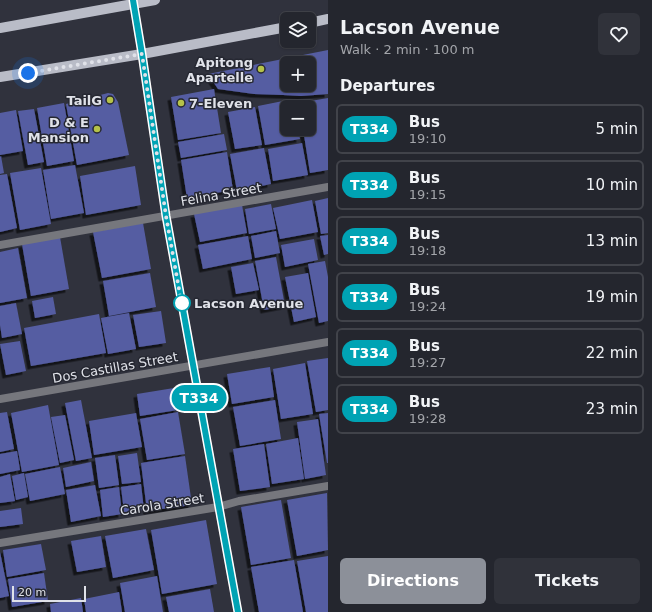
<!DOCTYPE html>
<meta charset="utf-8">
<style>
body{margin:0;font-family:"DejaVu Sans",sans-serif;background:#30323a;color:#f1f3f6;height:100vh;display:flex;flex-direction:column;font-size:15px;white-space:nowrap}
*{box-sizing:border-box;margin:0}
p{font-size:13px;color:#a3a5aa}
.icon{flex:none;width:22px;height:22px;fill:none;stroke:currentColor;stroke-width:2;stroke-linecap:round;stroke-linejoin:round}
.map{position:relative;flex:1;overflow:hidden}
.details{display:flex;flex-direction:column;background:#24262e;width:324px}
.details>*{flex:none}
.badge{padding:0 8px;border-radius:13px;font-size:14px;line-height:26px}
.buttons{position:absolute;left:280px;top:12px;display:grid;gap:8px}
.buttons a{display:grid;place-items:center;width:36px;height:36px;border-radius:6px;background:#24262e;box-shadow:0 1px 3px #0004,0 0 0 1px #41434a;font-size:20px}
.scale{position:absolute;left:12px;bottom:10px;width:74px;box-sizing:border-box;padding-left:4px;border:2px solid #e0e2e9;border-top:0;font-size:11px;line-height:14px;white-space:nowrap;color:#e0e2e9;-webkit-text-stroke:3px #262832;paint-order:stroke}
.you{position:absolute;width:20px;height:20px;margin:-10px;border:3px solid #fff;border-radius:50%;background:#1a73e8;box-shadow:0 0 0 6px #1a73e833}
.map>.badge{position:absolute;translate:-50% -50%;box-shadow:0 0 0 2px #fff}
h2{padding:0 12px;font-size:15px;line-height:36px}
.round{display:grid;place-items:center;flex:none;width:42px;height:42px;border-radius:6px;background:#30323a}
.overview{display:flex;align-items:center;justify-content:space-between;height:68px;padding:0 12px}
h1{font-size:19px;font-weight:800;line-height:30px}
.action{display:flex;gap:8px;margin-top:auto;padding:8px 12px}
.action a{flex:1;height:46px;border-radius:6px;background:#8c9099;color:#fff;font-size:16px;font-weight:800;line-height:46px;text-align:center}
.action a+a{background:#30323a;color:#f1f3f6}
ul{padding:0;list-style:none}
li{display:flex;align-items:center;gap:12px;height:50px;margin:0 8px 6px;padding:0 4px;border:2px solid #41434a;border-radius:6px}
li div{flex:1}
li b{display:block;font-size:15px}
li em{font-style:normal}
li .badge{min-width:44px;font-weight:700;text-align:center}
main{display:flex;flex:1;min-height:0}
.map>svg:first-child{display:block}
.building{fill:#555da2;fill-rule:evenodd;filter:url(#shadow)}
.lines{fill:none;stroke-linecap:round;stroke-linejoin:round}
.lane{stroke:#76777d;stroke-width:8}
.street{stroke:#76777d;stroke-width:8}
.secondary{stroke:#9c9ea7;stroke-width:8}
.primary{stroke:#b9bcc7;stroke-width:10}
.line-casing{stroke:#fff;stroke-width:9}
.line{stroke:#00a3b4;stroke-width:6}
.walk{stroke:#e0e2e9;stroke-width:4;stroke-dasharray:0 7.2}
.poi-dot{fill:#b5c249;stroke:#262832;stroke-width:1.5}
.stop-dot{fill:#fff;stroke:#00a3b4;stroke-width:2}
.labels{text-anchor:middle;stroke-width:3;stroke-linejoin:round;paint-order:stroke}
.poi-label{font-size:13px;font-weight:bold;fill:#e0e2e9;stroke:#262832;text-anchor:end}
.street-label{font-size:13px;fill:#e0e2e9;stroke:#262832}
.stop-label{font-size:13px;font-weight:bold;fill:#e0e2e9;stroke:#262832;text-anchor:start}
</style>
<main>
<div class="map">
<svg width="328" height="612" viewBox="0 0 328 612">
<defs>
<filter id="shadow"><feDropShadow dx="-3.5" dy="3.5" stdDeviation="0" flood-color="#0009"/></filter>
</defs>
<rect width="100%" height="100%" fill="#30323d"/>
<g class="building">
<path d="M 328,50 L 328,94 L 301,96 L 283,95 L 254,94 L 218,89 L 208,74 ZM 287,63 L 309,63 L 309,85 L 287,85 Z"/>
<polygon points="214,89 221,133 178,140 171,97"/>
<polygon points="108,93 113,94 118,102 129,155 77,165 66,104"/>
<polygon points="328,98 328,170 310,173 303,129 309,129 309,107 299,107 299,103"/>
<polygon points="293,99 295,107 287,107 287,129 298,129 300,139 265,145 258,106"/>
<polygon points="64,103 74,161 47,166 37,108"/>
<polygon points="255,107 262,145 235,149 228,112"/>
<polygon points="34,109 44,162 28,165 18,111"/>
<polygon points="16,110 23,151 0,155 0,113"/>
<polygon points="224,134 227,150 181,158 178,142"/>
<polygon points="302,143 308,175 273,181 268,149"/>
<polygon points="264,148 271,184 237,191 230,154"/>
<polygon points="227,152 233,190 187,198 181,160"/>
<polygon points="1,156 4,173 0,174 0,157"/>
<polygon points="75,165 84,213 51,219 43,170"/>
<polygon points="135,166 141,205 86,215 80,176"/>
<polygon points="41,168 51,224 20,230 10,173"/>
<polygon points="7,174 17,228 0,232 0,175"/>
<polygon points="328,198 328,233 321,234 315,201"/>
<polygon points="312,200 318,232 280,239 273,208"/>
<polygon points="271,204 276,229 249,234 245,209"/>
<polygon points="242,205 247,233 200,242 194,214"/>
<polygon points="143,223 151,269 102,278 93,232"/>
<polygon points="276,231 280,253 255,258 251,236"/>
<polygon points="328,235 328,254 324,255 320,236"/>
<polygon points="248,236 252,259 203,269 198,245"/>
<polygon points="60,237 69,289 31,296 22,244"/>
<polygon points="314,239 318,260 285,267 281,245"/>
<polygon points="18,248 27,298 0,303 0,252"/>
<polygon points="276,257 285,306 264,310 255,261"/>
<polygon points="325,261 328,277 328,321 319,323 308,264"/>
<polygon points="253,263 259,290 236,294 231,267"/>
<polygon points="150,273 156,307 109,316 103,281"/>
<polygon points="308,273 316,317 294,322 285,277"/>
<polygon points="53,297 56,314 35,318 32,301"/>
<polygon points="16,303 22,334 2,338 0,325 0,306"/>
<polygon points="161,311 166,343 139,347 133,315"/>
<polygon points="129,313 136,349 108,354 101,318"/>
<polygon points="99,314 106,353 31,366 24,328"/>
<polygon points="20,341 26,371 6,375 0,344"/>
<polygon points="328,358 328,410 316,412 307,361"/>
<polygon points="305,363 313,414 281,419 273,369"/>
<polygon points="270,367 274,397 232,404 227,374"/>
<polygon points="174,388 178,410 140,416 137,394"/>
<polygon points="81,400 92,458 76,461 65,403"/>
<polygon points="275,400 281,439 240,446 233,407"/>
<polygon points="48,405 59,465 22,472 11,413"/>
<polygon points="7,412 14,449 0,452 0,413"/>
<polygon points="178,412 185,454 147,460 140,419"/>
<polygon points="136,413 142,447 94,455 89,421"/>
<polygon points="328,413 328,463 327,463 319,414"/>
<polygon points="65,415 74,460 60,463 51,417"/>
<polygon points="318,419 326,475 305,479 297,422"/>
<polygon points="298,438 304,479 272,484 266,444"/>
<polygon points="264,444 270,487 240,491 233,449"/>
<polygon points="17,451 20,470 0,474 0,454"/>
<polygon points="137,453 141,482 122,484 118,456"/>
<polygon points="115,455 119,485 99,488 95,458"/>
<polygon points="185,456 192,505 147,511 141,463"/>
<polygon points="91,462 94,481 66,487 63,468"/>
<polygon points="60,467 65,494 30,501 25,474"/>
<polygon points="24,473 28,497 16,500 12,476"/>
<polygon points="10,474 15,501 0,503 0,477"/>
<polygon points="141,484 144,510 124,512 121,487"/>
<polygon points="95,485 101,516 71,522 66,490"/>
<polygon points="119,487 122,514 103,517 100,490"/>
<polygon points="327,493 328,550 297,556 287,500"/>
<polygon points="281,500 291,558 251,565 241,507"/>
<polygon points="21,508 23,524 0,527 0,511"/>
<polygon points="206,520 217,584 162,594 151,530"/>
<polygon points="146,529 154,570 113,578 105,536"/>
<polygon points="101,536 106,567 77,572 71,541"/>
<polygon points="41,544 46,570 7,577 3,550"/>
<polygon points="0,552 9,596 0,598"/>
<polygon points="328,556 328,612 306,612 297,561"/>
<polygon points="294,560 303,612 259,612 251,567"/>
<polygon points="44,573 48,601 12,607 8,579"/>
<polygon points="157,576 163,612 125,612 120,583"/>
<polygon points="210,589 214,612 169,612 166,597"/>
<polygon points="119,592 122,612 86,612 84,599"/>
<polygon points="81,598 83,612 51,612 50,604"/>
</g>
<g class="lines">
<polyline class="lane" points="0,543 218,507"/>
<g class="street">
<polyline points="0,245 328,187"/>
<polyline points="0,399 328,342"/>
<polyline points="218,507 239,501 328,486"/>
</g>
<polyline class="secondary" points="133,0 142,54 166,216 238,612"/>
<g class="primary">
<polyline points="309,23 328,19"/>
<polyline points="0,28 155,0"/>
<polyline points="0,77 142,54 287,27"/>
</g>
</g>
<g class="lines">
<g class="line-casing">
<polyline id="line" points="133,0 142,54 166,216 238,612"/>
</g>
<use href="#line" class="line"/>
<polyline class="walk" points="28,73 142,54 166,216 182,306 182,303"/>
</g>
<g class="poi-dot">
<circle cx="261" cy="69" r="4"/>
<circle cx="110" cy="100" r="4"/>
<circle cx="181" cy="103" r="4"/>
<circle cx="97" cy="129" r="4"/>
</g>
<circle class="stop-dot" cx="182" cy="303" r="8"/>
<g class="labels">
<g class="poi-label">
<text x="253" y="67">Apitong<tspan x="253" dy="15">Apartelle</tspan></text>
<text x="102" y="105">TailG</text>
<text x="189" y="108" text-anchor="start">7-Eleven</text>
<text x="89" y="127">D &amp; E<tspan x="89" dy="15">Mansion</tspan></text>
</g>
<g class="street-label">
<text transform="translate(221 194) rotate(-10)" y="5">Felina Street</text>
<text transform="translate(115 367) rotate(-10)" y="5">Dos Castillas Street</text>
<text transform="translate(162 504) rotate(-9)" y="5">Carola Street</text>
</g>
<g class="stop-label">
<text x="194" y="308">Lacson Avenue</text>
</g>
</g>
</svg>
<div class="buttons">
<a><svg class="icon" aria-label="layers" viewBox="0 0 24 24"><path d="M12 4l9 5-9 5-9-5zM3 14l9 5 9-5"/></svg></a>
<a>+</a>
<a>−</a>
</div>
<div class="scale">20 m</div>
<div class="you" style="left:28px;top:73px"></div>
<b class="badge" style="left:199px;top:398px;background:#00a3b4;color:#fff">T334</b>
</div>
<section class="details">
<div class="overview"><div><h1>Lacson Avenue</h1><p>Walk · 2 min · 100 m</p></div><a class="round"><svg class="icon" aria-label="heart" viewBox="0 0 24 24"><path d="M12 20l-8-8c-3-5 5-10 8-4 3-6 11-1 8 4z"/></svg></a></div>
<h2>Departures</h2>
<ul>
<li><span class="badge" style="background:#00a3b4;color:#fff">T334</span><div><b>Bus</b><p>19:10</p></div><em>5 min</em></li>
<li><span class="badge" style="background:#00a3b4;color:#fff">T334</span><div><b>Bus</b><p>19:15</p></div><em>10 min</em></li>
<li><span class="badge" style="background:#00a3b4;color:#fff">T334</span><div><b>Bus</b><p>19:18</p></div><em>13 min</em></li>
<li><span class="badge" style="background:#00a3b4;color:#fff">T334</span><div><b>Bus</b><p>19:24</p></div><em>19 min</em></li>
<li><span class="badge" style="background:#00a3b4;color:#fff">T334</span><div><b>Bus</b><p>19:27</p></div><em>22 min</em></li>
<li><span class="badge" style="background:#00a3b4;color:#fff">T334</span><div><b>Bus</b><p>19:28</p></div><em>23 min</em></li>
</ul>
<div class="action"><a>Directions</a><a>Tickets</a></div>
</section>
</main>
